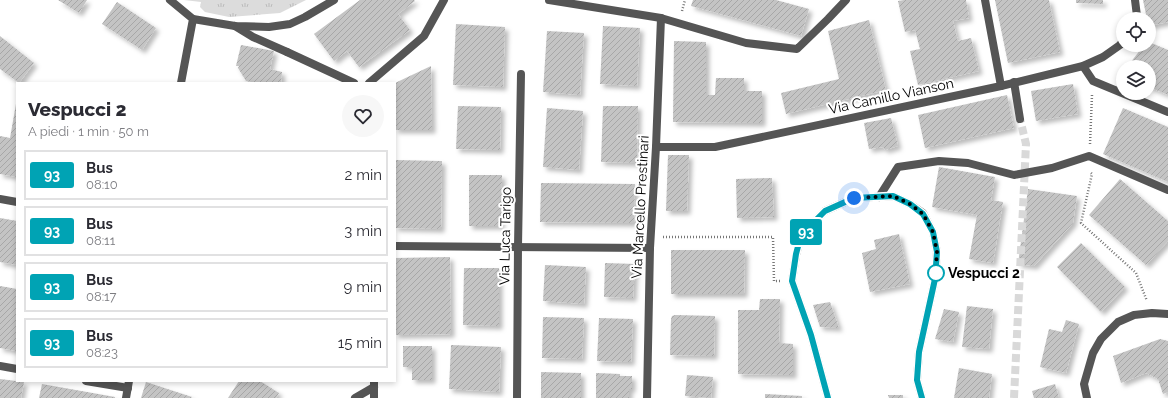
<!DOCTYPE html>
<html lang="it">
<meta charset="utf-8">
<style>
body{margin:0;font-family:Raleway,sans-serif;background:#f7f7f7;color:#2b2b33;height:100vh;display:flex;flex-direction:column;font-size:15px;white-space:nowrap}
*{box-sizing:border-box;margin:0}
p{font-size:13px;color:#7c7c81}
.icon{flex:none;width:22px;height:22px;fill:none;stroke:currentColor;stroke-width:2;stroke-linecap:round;stroke-linejoin:round}
.map{position:relative;flex:1;overflow:hidden}
.sheet{position:absolute;left:16px;top:82px;width:380px;height:300px;display:flex;flex-direction:column;background:#fff;border-radius:0px;box-shadow:0 2px 6px #0003}
.sheet>*{flex:none}
.badge{padding:0 8px;border-radius:3px;font-size:14px;line-height:26px}
.buttons{position:absolute;left:1116px;top:12px;display:grid;gap:8px}
.buttons a{display:grid;place-items:center;width:40px;height:40px;border-radius:50%;background:#fff;box-shadow:0 2px 6px #0003;font-size:20px}
.you{position:absolute;width:20px;height:20px;margin:-10px;border:3px solid #fff;border-radius:50%;background:#1a73e8;box-shadow:0 0 0 6px #1a73e833}
.map>.badge{position:absolute;translate:-50% -50%;box-shadow:0 0 0 2px #fff}
.round{display:grid;place-items:center;flex:none;width:42px;height:42px;border-radius:21px;background:#f7f7f7}
.headline{display:flex;align-items:center;justify-content:space-between;height:68px;padding:0 12px}
h1{font-size:19px;font-weight:800;line-height:30px}
ul{padding:0;list-style:none}
li{display:flex;align-items:center;gap:12px;height:50px;margin:0 8px 6px;padding:0 4px;border:2px solid #e1e1e2;border-radius:0px}
li div{flex:1}
li b{display:block;font-size:15px}
li em{font-style:normal}
li .badge{min-width:44px;font-weight:700;text-align:center}
.map>svg:first-child{display:block}
.park{fill:url(#park-tufts)}
.building{fill:url(#building-hatch);filter:url(#shadow)}
.lines{fill:none;stroke-linecap:round;stroke-linejoin:round}
.pedestrian-tunnel{stroke:#d9d9d9;stroke-width:8;stroke-dasharray:8 4;stroke-linecap:butt}
.path{stroke:#777;stroke-width:2.5;stroke-dasharray:1 2;stroke-linecap:butt}
.pedestrian{stroke:#555;stroke-width:8}
.minor{stroke:#555;stroke-width:8}
.tertiary{stroke:#555;stroke-width:8}
.line-casing{stroke:#fff;stroke-width:9}
.line{stroke:#00a3b4;stroke-width:6}
.walk{stroke:#000;stroke-width:4;stroke-dasharray:0 7.2}
.stop-dot{fill:#fff;stroke:#00a3b4;stroke-width:2}
.labels{text-anchor:middle;stroke-width:4;stroke-linejoin:round;paint-order:stroke}
.street-label{font-size:14px;fill:#000;stroke:#fff}
.stop-label{font-size:14px;font-weight:bold;fill:#000;stroke:#fff;text-anchor:start}
</style>
<div class="map">
<svg width="1168" height="398" viewBox="0 0 1168 398">
<defs>
<pattern id="park-tufts" width="24" height="20" patternUnits="userSpaceOnUse"><rect width="24" height="20" fill="#dcdcdc"/><path d="M3 7l-1-3M5 7V3M7 7l1-3M15 17l-1-3M17 17v-4M19 17l1-3" fill="none" stroke="#bbb"/></pattern>
<pattern id="building-hatch" width="6" height="6" patternUnits="userSpaceOnUse"><rect width="6" height="6" fill="#c4c4c4"/><path d="M-1 1l2-2M0 6l6-6M5 7l2-2" fill="none" stroke="#a7a7a7"/></pattern>
<filter id="shadow"><feDropShadow dx="3.5" dy="3.5" stdDeviation="2" flood-color="#0004"/></filter>
</defs>
<rect width="100%" height="100%" fill="#fff"/>
<polygon class="park" points="184,0 306,0 280,13 229,17 205,12 200,7 201,2"/>
<g class="building">
<polygon points="58,0 87,0 79,13"/>
<polygon points="360,0 414,0 415,1 398,14 410,30 359,67 347,51 334,61 314,34"/>
<polygon points="693,0 776,0 809,9 801,36 691,6"/>
<polygon points="904,0 966,0 969,18 953,21 958,41 971,38 979,71 918,85 910,51 920,49 915,30 905,32 898,1"/>
<polygon points="995,0 1049,0 1060,52 1008,63"/>
<polygon points="1076,0 1103,0 1103,4 1076,3"/>
<polygon points="1143,0 1168,0 1168,22 1149,26 1149,19 1147,19"/>
<polygon points="117,2 156,28 142,50 102,24"/>
<polygon points="869,20 886,90 786,114 781,93 839,79 828,31"/>
<polygon points="456,24 505,27 503,87 453,85"/>
<polygon points="603,26 640,28 637,86 600,84"/>
<polygon points="547,31 584,33 580,95 543,92"/>
<polygon points="0,36 34,63 19,83 0,69"/>
<polygon points="674,41 706,42 706,95 715,95 716,78 744,78 744,91 762,91 762,123 673,122"/>
<polygon points="1149,42 1168,50 1168,95 1149,87 1149,67 1127,67 1144,45 1149,45"/>
<polygon points="241,45 274,51 270,69 282,72 281,83 256,83 246,81 238,68 239,66 236,66"/>
<polygon points="431,66 432,130 395,130 395,83"/>
<polygon points="1073,84 1078,114 1036,121 1031,91"/>
<polygon points="1007,95 1014,128 925,148 918,115"/>
<polygon points="16,104 17,104 17,177 0,174 0,136 10,138"/>
<polygon points="458,106 501,107 500,150 456,149"/>
<polygon points="603,106 638,106 637,163 601,162"/>
<polygon points="547,108 583,111 579,170 543,167"/>
<polygon points="1123,108 1168,127 1168,182 1103,154"/>
<polygon points="891,118 898,146 885,150 883,147 869,149 864,123"/>
<polygon points="668,155 689,155 687,211 666,211"/>
<polygon points="395,160 442,161 441,229 395,228"/>
<polygon points="939,167 995,177 991,200 1003,202 993,263 969,259 977,215 932,207"/>
<polygon points="469,175 502,175 501,226 469,226"/>
<polygon points="772,178 774,217 737,218 736,179"/>
<polygon points="1120,179 1168,221 1168,241 1146,265 1089,215"/>
<polygon points="541,183 635,184 634,223 540,222"/>
<polygon points="1028,189 1077,196 1073,223 1034,266 1018,264"/>
<polygon points="0,218 17,221 17,265 0,262"/>
<polygon points="899,234 910,284 870,292 862,253 876,249 874,240"/>
<polygon points="1081,243 1125,287 1101,312 1057,267"/>
<polygon points="671,250 745,250 744,294 671,294"/>
<polygon points="450,257 451,334 395,335 395,258"/>
<polygon points="605,263 635,264 633,298 604,297"/>
<polygon points="545,265 586,267 584,304 543,301"/>
<polygon points="464,268 499,268 499,326 463,325"/>
<polygon points="0,286 17,289 17,351 0,348"/>
<polygon points="760,299 780,299 779,343 793,344 793,375 738,374 738,310 759,310"/>
<polygon points="830,302 839,328 820,327 813,305"/>
<polygon points="967,306 993,309 989,349 962,347"/>
<polygon points="944,309 959,312 953,342 935,339"/>
<polygon points="675,315 715,316 714,356 670,355 671,319 672,316"/>
<polygon points="543,317 584,318 582,359 542,358"/>
<polygon points="599,318 633,319 631,362 597,361"/>
<polygon points="1066,320 1079,324 1066,373 1040,367 1049,329 1062,332"/>
<polygon points="1160,339 1168,341 1168,392 1163,394 1158,379 1146,373 1121,383 1113,356"/>
<polygon points="451,345 501,347 499,392 449,389"/>
<polygon points="403,346 432,346 432,380 412,380 412,367 403,367"/>
<polygon points="959,368 992,374 989,398 954,398"/>
<polygon points="541,372 581,373 581,398 541,398"/>
<polygon points="596,373 620,374 620,376 632,376 632,389 629,389 629,398 596,398"/>
<polygon points="687,375 713,377 711,398 685,396"/>
<polygon points="0,379 24,382 21,398 0,398"/>
<polygon points="239,381 260,381 279,393 276,398 228,398"/>
<polygon points="146,382 192,397 191,398 141,398"/>
<polygon points="42,384 115,397 115,398 39,398"/>
<polygon points="1055,384 1059,398 1034,398 1032,391"/>
<polygon points="765,394 802,396 802,398 765,398"/>
<polygon points="888,395 903,395 903,398 889,398"/>
</g>
<g class="lines">
<polyline class="pedestrian-tunnel" points="1014,398 1026,144 1020,119"/>
<g class="path">
<polyline points="682,11 685,0"/>
<polyline points="1090,144 1092,95"/>
<polyline points="1091,173 1092,174 1081,223 1136,273 1147,301"/>
<polyline points="663,237 773,237 774,281 780,281"/>
</g>
<g class="pedestrian">
<polyline points="235,26 253,37 287,52"/>
<polyline points="1014,82 1020,119"/>
</g>
<g class="minor">
<polyline points="549,0 661,18 746,43 797,49 828,19 846,0"/>
<polyline points="985,0 1001,86"/>
<polyline points="1135,0 1137,16 1136,19"/>
<polyline points="193,19 235,26 269,27 290,24 305,17 334,0"/>
<polyline points="287,52 354,83"/>
<polyline points="1083,66 1093,81 1168,112"/>
<polyline points="656,147 715,147 1001,86 1083,66 1103,57 1120,45 1123,41"/>
<polyline points="879,197 898,167 939,161 968,163 1014,175 1052,168 1089,156 1168,190"/>
<polyline points="395,246 650,248"/>
<polyline points="0,366 17,369"/>
<polyline points="86,381 128,388"/>
<polyline points="355,398 374,387"/>
<polyline points="517,398 518,246 521,74"/>
<polyline points="647,398 650,248 656,147 661,18"/>
<polyline points="828,398 811,335 792,281 796,255 800,239 813,223 825,211 854,198 893,196 910,204 923,213 933,232 937,252 935,279 919,352 917,380 922,398"/>
<polyline points="1087,398 1084,384 1093,353 1101,339 1118,322 1134,315 1152,313 1168,314"/>
</g>
<g class="tertiary">
<polyline points="170,0 193,19 181,83"/>
<polyline points="369,83 424,36 444,0"/>
<polyline points="0,199 17,202"/>
<polyline points="374,381 374,398"/>
<polyline points="126,398 129,381"/>
</g>
</g>
<g class="lines">
<g class="line-casing">
<polyline id="line" points="828,398 811,335 792,281 796,254 800,239 813,223 825,211 854,198 893,196 910,204 923,214 933,232 937,252 935,279 919,352 917,380 922,398"/>
</g>
<use href="#line" class="line"/>
<polyline class="walk" points="854,198 893,196 910,204 923,214 933,232 937,252 935,279 936,273"/>
</g>
<circle class="stop-dot" cx="936" cy="273" r="8"/>
<g class="labels">
<g class="street-label">
<text transform="translate(891 96) rotate(-12)" y="5">Via Camillo Vianson</text>
<text transform="translate(640 207) rotate(-87)" y="5">Via Marcello Prestinari</text>
<text transform="translate(505 236) rotate(-89)" y="5">Via Luca Tarigo</text>
</g>
<g class="stop-label">
<text x="948" y="278">Vespucci 2</text>
</g>
</g>
</svg>
<div class="buttons">
<a><svg class="icon" aria-label="locate" viewBox="0 0 24 24"><circle cx="12" cy="12" r="6"/><path d="M12 2v4M12 18v4M2 12h4M18 12h4"/></svg></a>
<a><svg class="icon" aria-label="layers" viewBox="0 0 24 24"><path d="M12 4l9 5-9 5-9-5zM3 14l9 5 9-5"/></svg></a>
</div>
<div class="you" style="left:854px;top:198px"></div>
<b class="badge" style="left:806px;top:232px;background:#00a3b4;color:#fff">93</b>
<section class="sheet">
<div class="headline"><div><h1>Vespucci 2</h1><p>A piedi · 1 min · 50 m</p></div><a class="round"><svg class="icon" aria-label="heart" viewBox="0 0 24 24"><path d="M12 20l-8-8c-3-5 5-10 8-4 3-6 11-1 8 4z"/></svg></a></div>
<ul>
<li><span class="badge" style="background:#00a3b4;color:#fff">93</span><div><b>Bus</b><p>08:10</p></div><em>2 min</em></li>
<li><span class="badge" style="background:#00a3b4;color:#fff">93</span><div><b>Bus</b><p>08:11</p></div><em>3 min</em></li>
<li><span class="badge" style="background:#00a3b4;color:#fff">93</span><div><b>Bus</b><p>08:17</p></div><em>9 min</em></li>
<li><span class="badge" style="background:#00a3b4;color:#fff">93</span><div><b>Bus</b><p>08:23</p></div><em>15 min</em></li>
</ul>
</section>
</div>
